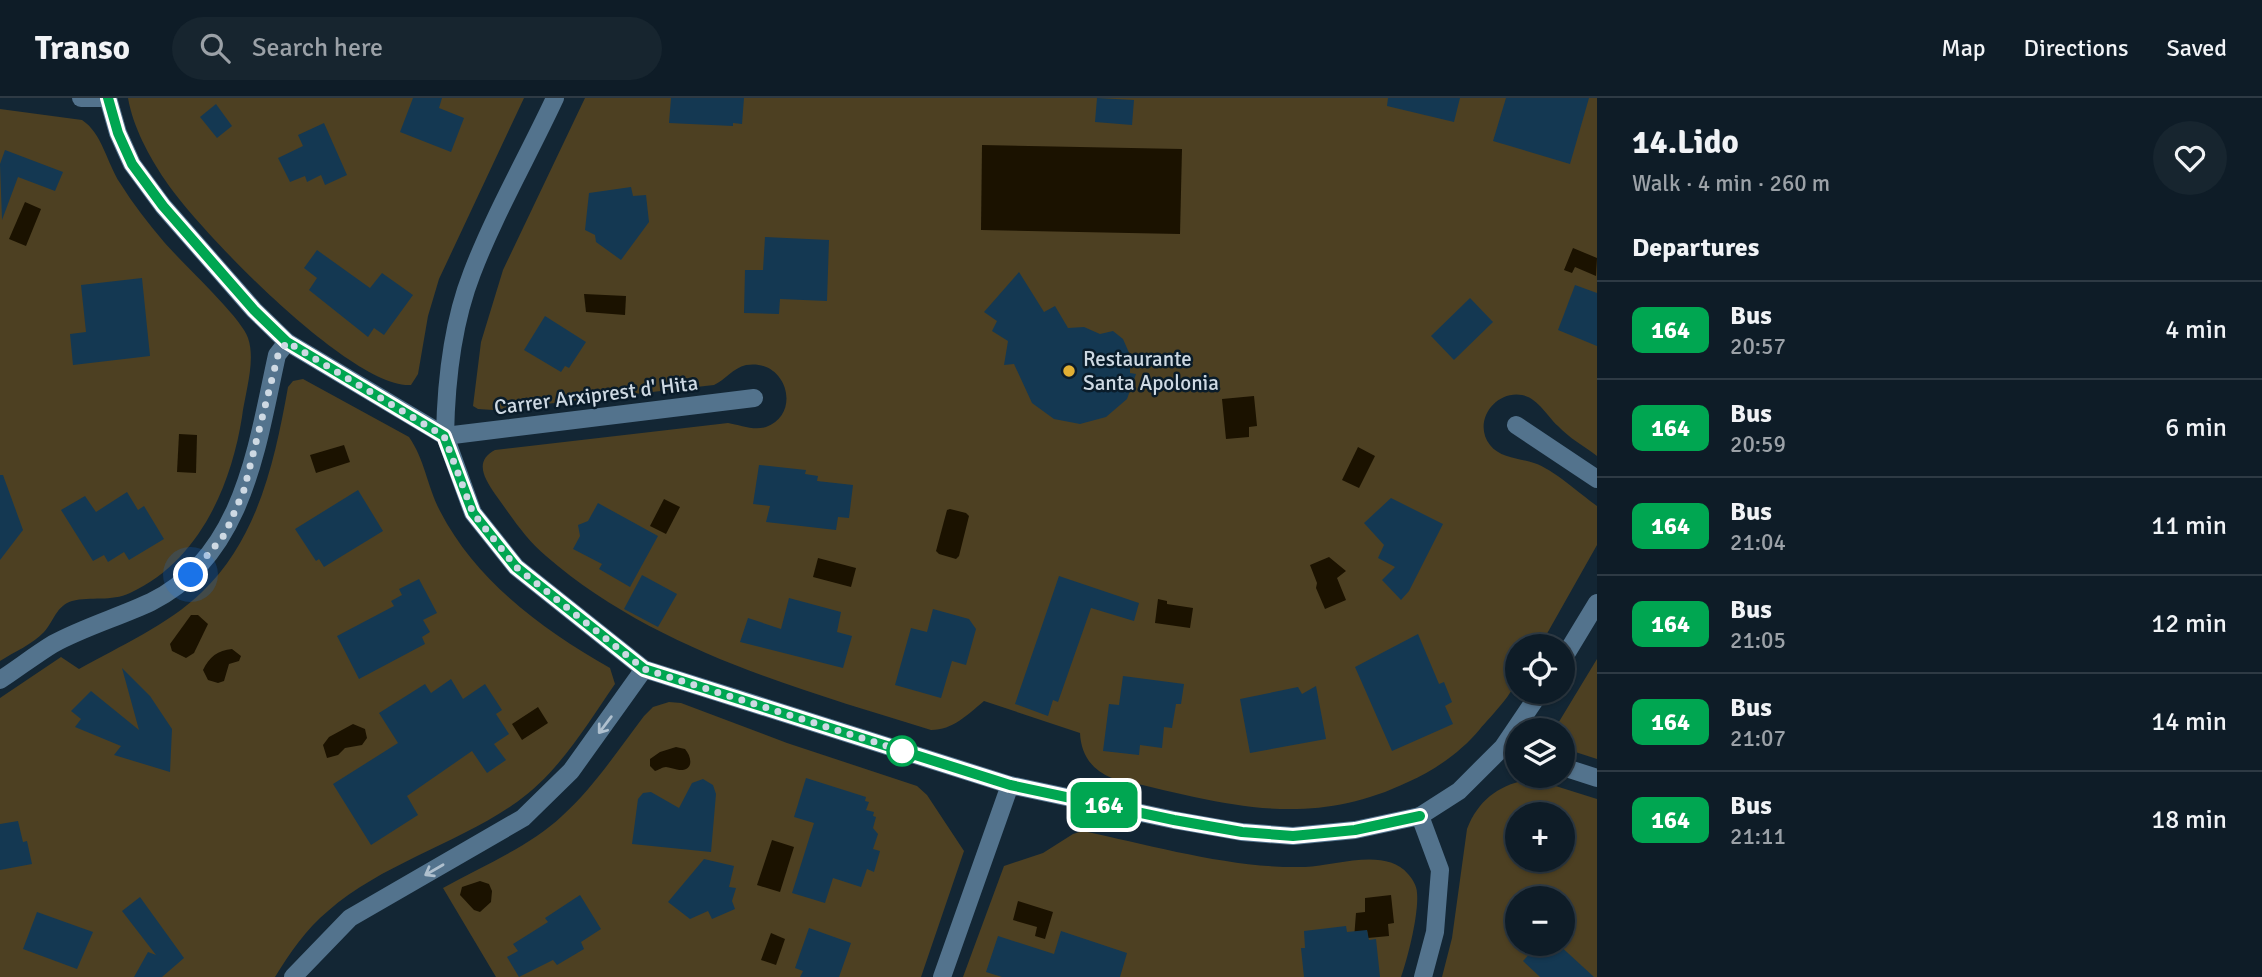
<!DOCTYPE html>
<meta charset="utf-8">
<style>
body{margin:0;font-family:Signika,sans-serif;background:#17252f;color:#f1f3f6;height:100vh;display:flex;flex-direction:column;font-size:26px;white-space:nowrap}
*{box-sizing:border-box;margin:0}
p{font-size:23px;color:#9ba1a7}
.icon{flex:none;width:38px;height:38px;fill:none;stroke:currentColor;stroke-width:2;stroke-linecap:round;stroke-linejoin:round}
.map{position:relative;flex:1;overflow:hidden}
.details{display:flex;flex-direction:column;background:#0e1c27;width:665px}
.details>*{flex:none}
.badge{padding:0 14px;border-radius:10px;font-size:24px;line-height:46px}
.fabs{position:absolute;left:1505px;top:536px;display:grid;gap:14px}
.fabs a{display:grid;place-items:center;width:70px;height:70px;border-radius:50%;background:#0e1c27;box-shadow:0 2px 5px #0004,0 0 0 2px #2e3a44;font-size:35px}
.you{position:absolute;width:35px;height:35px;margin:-18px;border:5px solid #fff;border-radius:50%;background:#1a73e8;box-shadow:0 0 0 10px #1a73e833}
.map>.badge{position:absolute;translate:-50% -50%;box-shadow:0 0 0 4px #fff}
h2{padding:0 35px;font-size:26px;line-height:63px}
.round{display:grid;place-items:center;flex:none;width:74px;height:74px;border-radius:37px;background:#17252f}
.headline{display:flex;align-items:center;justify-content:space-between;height:119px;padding:0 35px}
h1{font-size:33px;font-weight:700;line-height:52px}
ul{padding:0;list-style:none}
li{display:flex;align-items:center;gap:21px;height:98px;padding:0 35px;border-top:2px solid #2e3a44}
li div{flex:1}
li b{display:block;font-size:26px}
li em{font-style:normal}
li .badge{min-width:77px;font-weight:700;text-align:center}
header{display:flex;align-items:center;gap:42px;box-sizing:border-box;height:98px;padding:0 35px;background:#0e1c27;border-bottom:2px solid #2e3a44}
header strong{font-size:33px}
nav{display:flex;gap:38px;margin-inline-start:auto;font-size:24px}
.search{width:490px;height:63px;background:#17252f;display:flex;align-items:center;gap:18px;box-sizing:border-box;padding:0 24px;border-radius:38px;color:#9ba1a7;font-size:26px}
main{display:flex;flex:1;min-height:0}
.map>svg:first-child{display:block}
.green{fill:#4d4022;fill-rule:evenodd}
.water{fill:#1b1200}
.building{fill:#143852}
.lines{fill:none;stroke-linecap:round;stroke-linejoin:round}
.minor{stroke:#53738d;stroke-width:18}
.oneway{stroke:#afc0ce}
.line-casing{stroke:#fff;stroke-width:16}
.line{stroke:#00a651;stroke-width:10}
.walk{stroke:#ced9e3;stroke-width:7;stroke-dasharray:0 12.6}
.poi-dot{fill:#e1af34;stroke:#0a1c2a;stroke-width:2.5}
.stop-dot{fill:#fff;stroke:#00a651;stroke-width:3.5}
.labels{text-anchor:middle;stroke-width:5;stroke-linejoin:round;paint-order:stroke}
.poi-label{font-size:21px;fill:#ced9e3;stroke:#0a1c2a;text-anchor:start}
.street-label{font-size:21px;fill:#ced9e3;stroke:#0a1c2a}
</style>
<header>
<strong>Transo</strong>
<div class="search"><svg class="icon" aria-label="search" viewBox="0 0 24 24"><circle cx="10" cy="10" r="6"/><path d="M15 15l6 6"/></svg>Search here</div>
<nav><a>Map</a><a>Directions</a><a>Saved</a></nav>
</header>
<main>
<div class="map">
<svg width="1597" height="879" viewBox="0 0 1597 879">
<rect width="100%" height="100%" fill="#132634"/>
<g class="green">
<path d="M 128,0 L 524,0 L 439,181 L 428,218 L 418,276 L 411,287 C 352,291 198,132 165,82 C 149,58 133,29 128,0 Z"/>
<path d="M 585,0 L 1597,0 L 1597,358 C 1584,348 1569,340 1558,328 C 1547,318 1538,300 1522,297 C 1495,292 1472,324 1490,347 C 1500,360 1519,360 1534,365 C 1553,371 1580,396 1597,408 L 1597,447 L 1540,548 L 1517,548 C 1517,558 1519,569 1517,580 C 1515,594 1490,619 1480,631 C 1461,654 1435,672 1408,684 C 1304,734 1218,704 1112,680 C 1092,672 1081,657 1080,635 L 984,603 C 967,617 953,632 931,632 C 798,591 653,551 546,458 C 525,440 511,418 495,396 C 484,380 474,363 495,352 L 728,325 C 740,327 754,333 766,329 C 803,315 786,260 746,267 C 733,270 725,282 714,287 L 493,312 L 478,311 L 473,308 L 481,244 L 503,172 Z"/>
<path d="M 0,11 L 82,22 C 102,35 107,65 120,85 C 133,106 148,125 164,144 C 182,165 242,220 248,240 C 256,263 245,295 242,319 C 231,389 198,464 130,495 C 111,504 91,498 72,503 C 56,508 54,523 44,534 C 33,546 14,554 0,563 Z"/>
<path d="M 303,281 L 409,339 C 425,362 427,388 440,413 C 476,483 543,532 610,570 L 615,586 C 586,628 559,674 517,704 C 458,746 383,765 328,813 C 306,831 290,855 275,879 L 0,879 L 0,600 L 61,559 L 79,571 C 120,548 168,527 202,494 C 258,441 275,362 288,289 L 293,283 Z"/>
<polygon points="1597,561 1597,661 1563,650 1563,632 1554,632"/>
<path d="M 669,604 L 681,605 L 787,645 L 917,688 L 927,697 L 964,753 L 921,879 L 496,879 L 443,790 C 482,768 529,749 562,718 C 594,689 618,652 644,618 L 653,609 Z"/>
<path d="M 1526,682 L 1546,685 L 1597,701 L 1597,879 L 1442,879 L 1452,840 L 1467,731 C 1478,703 1497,688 1526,682 ZM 1517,716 L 1563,716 L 1563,761 L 1517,761 ZM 1517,800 L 1563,800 L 1563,845 L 1517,845 Z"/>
<path d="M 1083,733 C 1154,748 1233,771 1305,769 C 1336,768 1385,749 1408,776 C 1412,780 1417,788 1417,795 C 1419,815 1408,860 1401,879 L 963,879 L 1004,768 L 1043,755 L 1073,736 Z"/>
</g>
<g class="water">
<polygon points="982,47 1182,51 1180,136 981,132"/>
<polygon points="25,104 41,111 26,148 9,141"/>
<polygon points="1573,150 1597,160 1596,178 1575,169 1572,175 1564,172"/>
<polygon points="584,196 626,198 625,217 586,214"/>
<polygon points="1254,298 1257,328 1249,329 1249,339 1226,341 1222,301"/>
<polygon points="179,336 197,337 196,375 177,374"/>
<polygon points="344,347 350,364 316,375 310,357"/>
<polygon points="1358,349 1375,358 1359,390 1342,382"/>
<polygon points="664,401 680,409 666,436 650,428"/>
<polygon points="950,411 966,415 969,418 959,458 956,461 939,456 936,453 947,412"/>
<polygon points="1329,459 1346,473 1337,480 1346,502 1325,511 1316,490 1317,485 1310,467"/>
<polygon points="818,460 856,470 851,489 813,479"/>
<polygon points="1158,501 1167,503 1167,506 1193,510 1190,530 1155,525"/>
<polygon points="191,517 198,517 208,526 194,555 186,560 172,553 170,546"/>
<path d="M 232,551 L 241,558 L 239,563 L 229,566 L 224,583 L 218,585 L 208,582 L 203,572 C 209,559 218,552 232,551 Z"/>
<polygon points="538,609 548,625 522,642 512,626"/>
<polygon points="353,626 365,631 367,640 362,647 345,650 338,657 327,660 323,647 329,639"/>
<path d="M 676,649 L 685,651 C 692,659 694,673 679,672 C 678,672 668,669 666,669 C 662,669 659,672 655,673 L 650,668 L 650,661 L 660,654 Z"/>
<polygon points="772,742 794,749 780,794 757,787"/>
<polygon points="480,783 489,786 492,793 491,804 480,814 474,812 460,797 462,789"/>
<polygon points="1391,797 1394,825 1388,826 1389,838 1368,840 1367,832 1354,841 1356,815 1365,814 1365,800"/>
<polygon points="1018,803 1053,814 1045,841 1035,838 1037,829 1013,822"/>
<polygon points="771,835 785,841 776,867 761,862"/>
</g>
<g class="building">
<polygon points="413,0 442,0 439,10 464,20 451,54 400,34"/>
<polygon points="671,0 744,0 742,26 733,25 733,28 669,25"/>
<polygon points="1097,0 1134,2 1132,27 1095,24"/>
<polygon points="1388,0 1460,0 1454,24 1387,8"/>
<polygon points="1506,0 1589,0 1570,66 1493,43"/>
<polygon points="216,6 232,28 217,40 200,19"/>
<polygon points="324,25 347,77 325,87 321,77 307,84 305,78 290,84 278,60 303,48 298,37"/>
<polygon points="5,52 63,74 55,93 18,79 2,122 0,66"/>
<polygon points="631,89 633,98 646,97 649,124 621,162 596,144 595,137 585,132 589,95"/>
<polygon points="765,139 829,142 827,203 780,201 779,216 744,215 745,172 763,172"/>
<polygon points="317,152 370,190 382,175 413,197 384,237 374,230 368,239 309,192 317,180 304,170"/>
<polygon points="1019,174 1044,214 1055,208 1068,230 1084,229 1100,236 1113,233 1123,241 1130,257 1130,275 1136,276 1127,301 1106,319 1080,326 1054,321 1032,305 1014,266 1004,267 1008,243 992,233 997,223 984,214"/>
<polygon points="142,180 150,258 73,267 70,236 86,234 81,187"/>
<polygon points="1575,187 1597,195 1597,248 1558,232"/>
<polygon points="1470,200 1493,224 1454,262 1431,238"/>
<polygon points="545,218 586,244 569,270 565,268 561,274 524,252"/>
<polygon points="759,367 806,372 805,376 818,378 817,383 853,387 849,420 838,419 836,432 766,424 770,408 753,406"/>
<polygon points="0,377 3,377 23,432 0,462"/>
<polygon points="358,392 383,433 324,469 319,461 316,463 295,431"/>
<polygon points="127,394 138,412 144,408 164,441 129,462 124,454 108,464 104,457 93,463 61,412 85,398 96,414"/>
<polygon points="1391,400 1443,426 1409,493 1401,502 1382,482 1395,469 1378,460 1384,447 1364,425"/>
<polygon points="598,405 658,438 630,489 599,471 602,466 573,451 580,438 578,427 588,423"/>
<polygon points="642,477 677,496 658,529 624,511"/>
<polygon points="1059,478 1139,505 1134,523 1091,510 1058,604 1053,602 1048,618 1015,606"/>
<polygon points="419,481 437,515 423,522 430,534 422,539 425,546 359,581 337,538 394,508 391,503 402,497 399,491"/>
<polygon points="789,500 841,514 837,534 852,538 843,570 740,544 748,520 781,531"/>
<polygon points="933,511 969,521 976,531 966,567 952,563 941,600 895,587 911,530 927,534"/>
<polygon points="1418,536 1439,586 1444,584 1452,604 1445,608 1453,626 1392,653 1355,569"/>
<polygon points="122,570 150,598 172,631 170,674 114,657 121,648 75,629 81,621 71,613 91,593 139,632"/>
<polygon points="1123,578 1184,586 1181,606 1176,606 1172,630 1164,629 1162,650 1140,647 1139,657 1103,653 1109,606 1119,607"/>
<polygon points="451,581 463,601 485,586 502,612 496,616 509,636 494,646 506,662 487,675 472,653 407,698 418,717 371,747 333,686 398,645 379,615 425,586 431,595"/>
<polygon points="1316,588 1326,641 1250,655 1240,601 1298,589 1302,596"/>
<polygon points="806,680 866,699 865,703 869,704 866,712 874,714 873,718 876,719 873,730 878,736 873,751 880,753 874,774 867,771 861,789 833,780 825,805 792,795 814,725 794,719"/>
<polygon points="703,681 713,687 716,696 711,754 632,746 638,701 643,695 651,694 679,710 692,685"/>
<polygon points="18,723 23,744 27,743 32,766 0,772 0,726"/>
<polygon points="704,761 734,768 729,789 736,790 732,803 735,811 712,821 708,813 690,821 668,804"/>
<polygon points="580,797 601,831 581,844 584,851 557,867 553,862 519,879 507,859 518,853 513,846 548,824 545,820"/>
<polygon points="140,799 184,860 162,879 134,879 148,854 156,857 122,813"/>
<polygon points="37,814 93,834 77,871 23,851"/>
<polygon points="1346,828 1347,834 1367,832 1369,842 1376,841 1380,879 1304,879 1301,850 1305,850 1304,833"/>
<polygon points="809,830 851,845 839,879 800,879 803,873 795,870"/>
<polygon points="1061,833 1127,855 1120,879 1002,879 986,874 998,838 1054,856"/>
<polygon points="1539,845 1557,845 1594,879 1540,879 1523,863"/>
</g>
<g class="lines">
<g class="minor">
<polyline points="81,0 103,0"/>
<polyline points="108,0 118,35 132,66 163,108 254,212 287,244 445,338 473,415 516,469 644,571 1010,687 1174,722 1242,734 1293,738 1355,732 1420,718"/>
<polyline points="1516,327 1597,381"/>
<path d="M 445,338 C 446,283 452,226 472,175 C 495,115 528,58 555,0"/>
<polyline points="445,338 754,300"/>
<polyline points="1563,561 1597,505"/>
<path d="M 0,582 C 17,571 35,557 53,546 C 84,529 119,519 151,504 C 244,458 257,347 277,257 L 287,244"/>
<polyline points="1563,669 1597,680"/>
<polyline points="293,879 350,820 523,720 571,673 644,571"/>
<polyline points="942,879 1010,687"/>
<polyline points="1423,879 1435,834 1440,772 1420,718 1459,693 1503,649 1541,593"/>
</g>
</g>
<defs><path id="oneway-shaft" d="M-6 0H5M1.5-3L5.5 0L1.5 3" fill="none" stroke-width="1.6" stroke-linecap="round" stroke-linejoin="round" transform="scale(1.75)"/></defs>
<g class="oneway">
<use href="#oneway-shaft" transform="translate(605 627) rotate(127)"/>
<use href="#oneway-shaft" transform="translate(434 772) rotate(150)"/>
</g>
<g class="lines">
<g class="line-casing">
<polyline id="line" points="108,0 118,35 132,66 163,108 254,212 287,244 444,338 473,415 516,469 644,571 1010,687 1174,722 1242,734 1293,738 1355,732 1420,718"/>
</g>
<use href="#line" class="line"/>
<polyline class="walk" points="191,477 225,436 244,392 278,257 287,244 444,338 473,415 516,469 644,571 906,654 902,653"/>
</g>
<circle class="poi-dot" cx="1069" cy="273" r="7"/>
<circle class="stop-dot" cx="902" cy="653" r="14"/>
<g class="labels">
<g class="poi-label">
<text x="1083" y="268">Restaurante<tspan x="1083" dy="24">Santa Apolonia</tspan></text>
</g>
<g class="street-label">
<text transform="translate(596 297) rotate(-7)" y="7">Carrer Arxiprest d' Hita</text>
</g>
</g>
</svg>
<div class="fabs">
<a><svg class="icon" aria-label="locate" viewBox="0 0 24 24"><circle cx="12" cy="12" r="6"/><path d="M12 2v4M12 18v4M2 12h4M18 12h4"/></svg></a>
<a><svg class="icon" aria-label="layers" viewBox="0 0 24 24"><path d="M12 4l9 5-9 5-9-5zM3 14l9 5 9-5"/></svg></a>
<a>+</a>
<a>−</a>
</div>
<div class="you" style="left:191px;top:477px"></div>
<b class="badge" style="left:1104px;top:707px;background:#00a651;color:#fff">164</b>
</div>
<section class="details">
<div class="headline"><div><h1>14.Lido</h1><p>Walk · 4 min · 260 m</p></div><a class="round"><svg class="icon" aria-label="heart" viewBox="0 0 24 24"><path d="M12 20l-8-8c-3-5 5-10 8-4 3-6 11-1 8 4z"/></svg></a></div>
<h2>Departures</h2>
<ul>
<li><span class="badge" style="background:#00a651;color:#fff">164</span><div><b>Bus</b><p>20:57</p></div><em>4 min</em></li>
<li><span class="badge" style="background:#00a651;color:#fff">164</span><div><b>Bus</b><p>20:59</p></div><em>6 min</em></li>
<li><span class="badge" style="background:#00a651;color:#fff">164</span><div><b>Bus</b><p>21:04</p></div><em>11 min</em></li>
<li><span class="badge" style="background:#00a651;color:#fff">164</span><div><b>Bus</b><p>21:05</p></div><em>12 min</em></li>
<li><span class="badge" style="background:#00a651;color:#fff">164</span><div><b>Bus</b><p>21:07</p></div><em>14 min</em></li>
<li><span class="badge" style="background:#00a651;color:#fff">164</span><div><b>Bus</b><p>21:11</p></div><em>18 min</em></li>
</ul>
</section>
</main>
